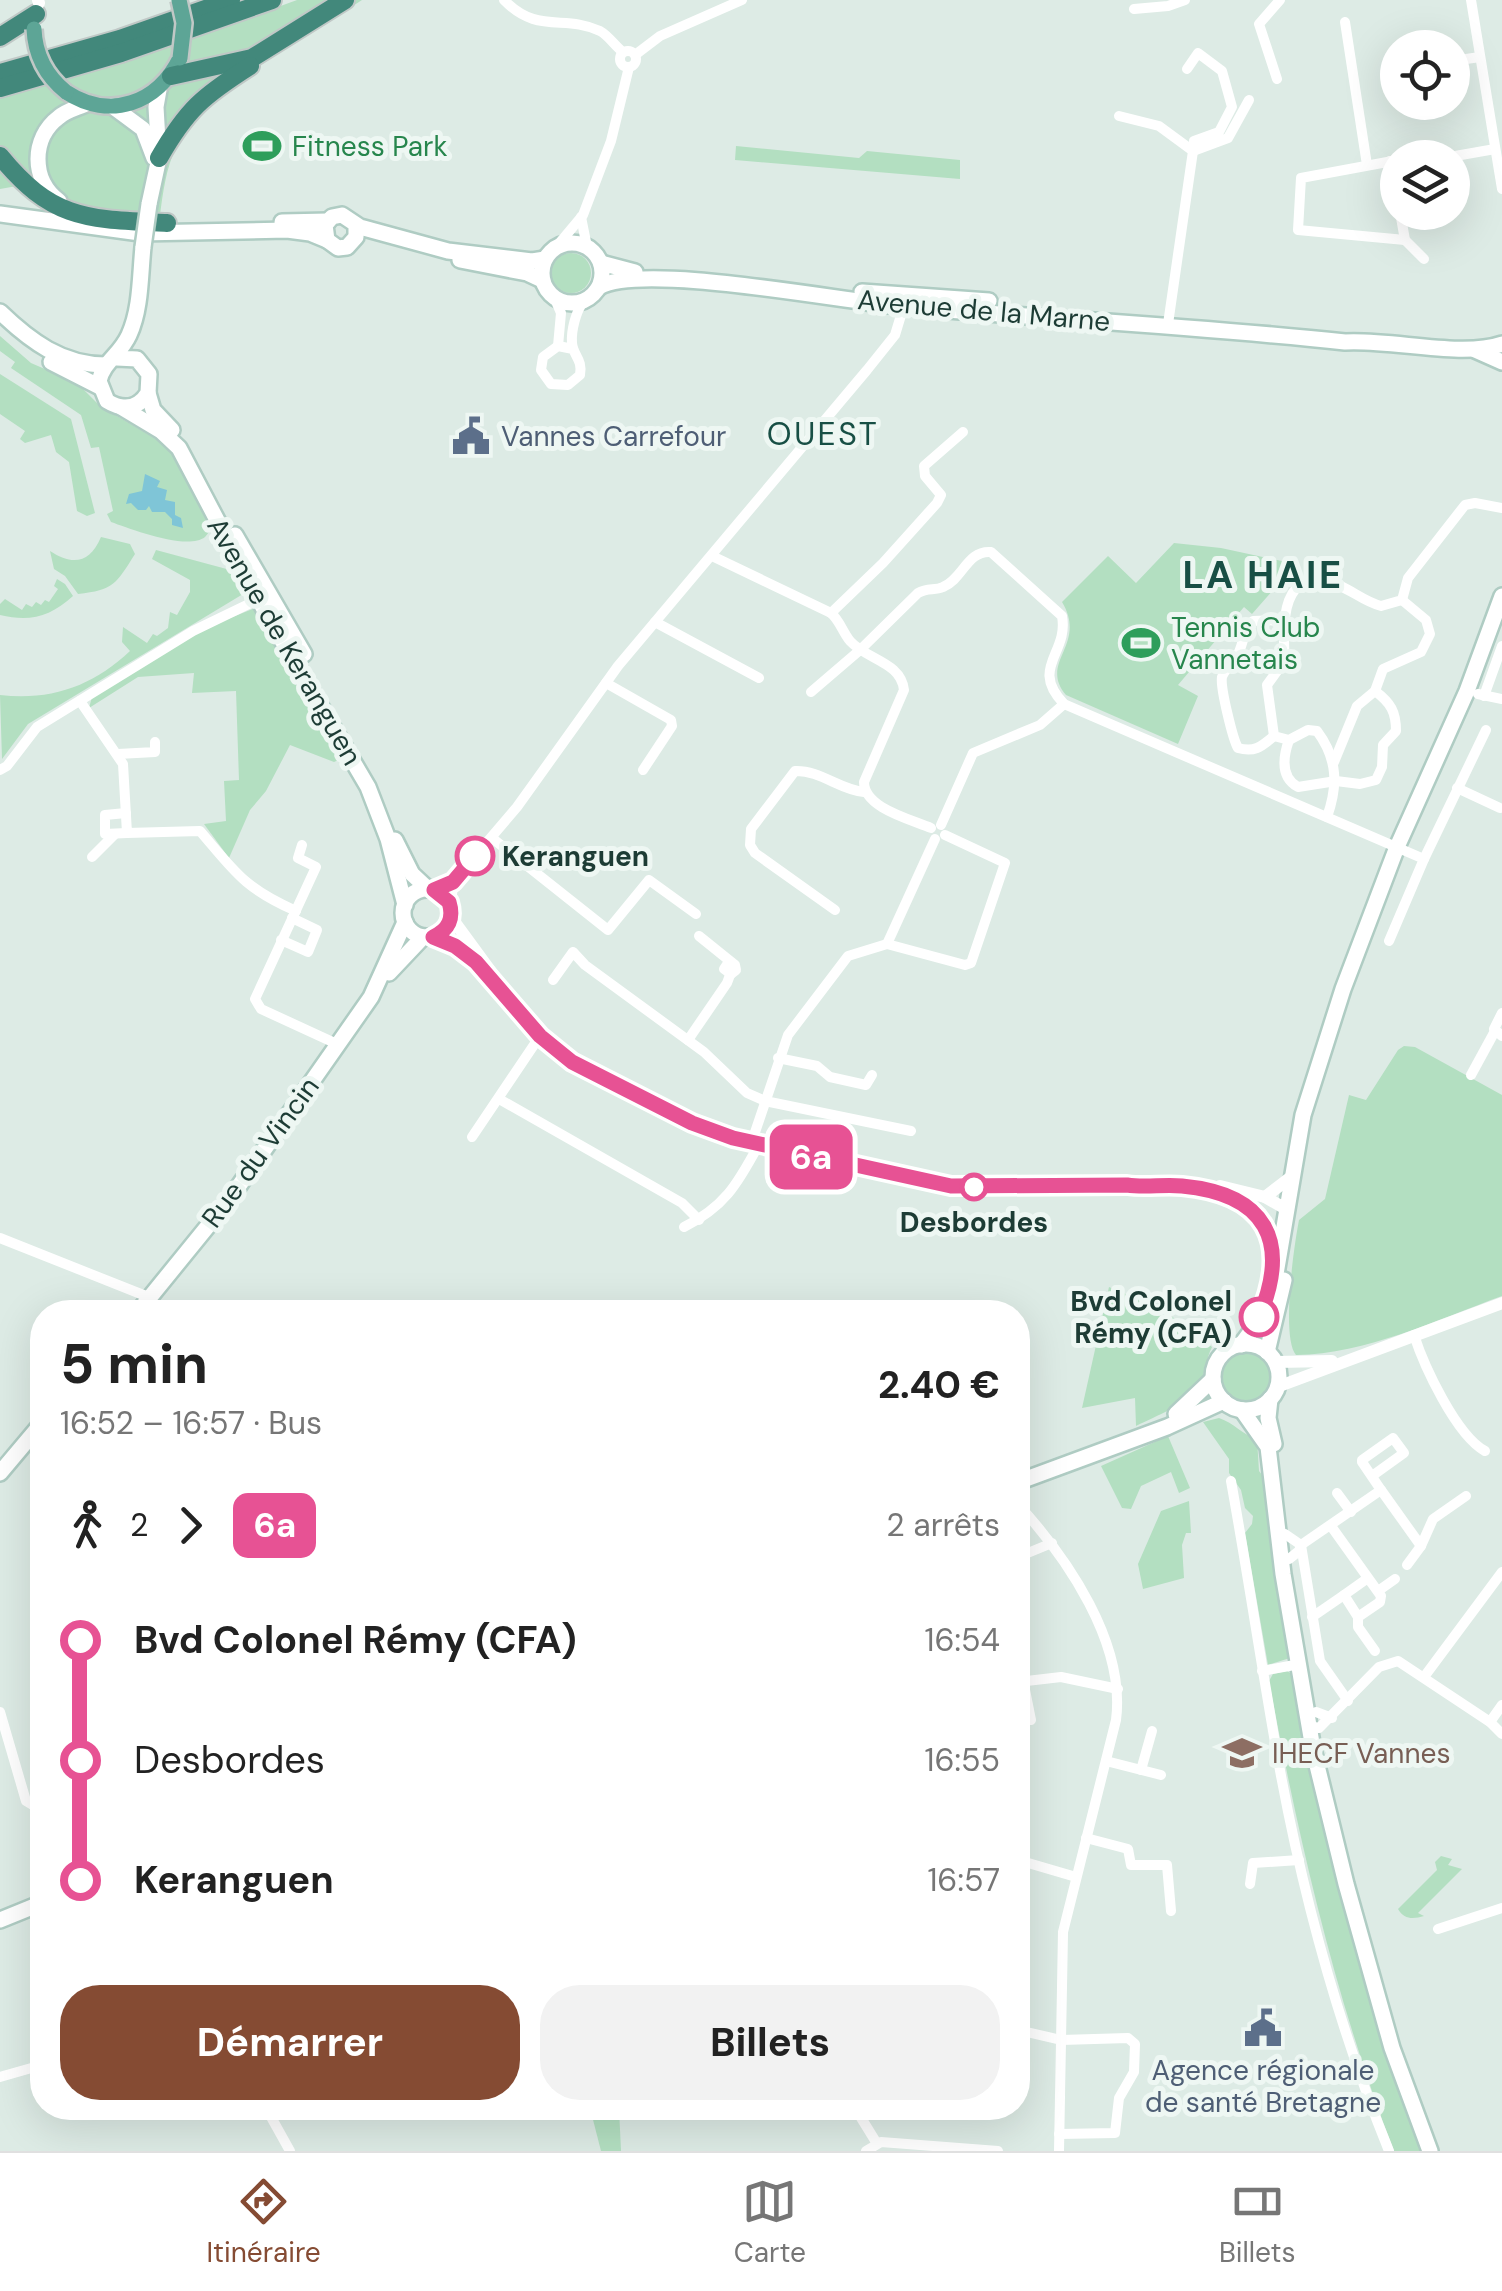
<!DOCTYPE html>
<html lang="fr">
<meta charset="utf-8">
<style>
body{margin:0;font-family:"DM Sans",sans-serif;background:#f2f2f2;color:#222;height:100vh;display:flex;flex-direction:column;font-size:38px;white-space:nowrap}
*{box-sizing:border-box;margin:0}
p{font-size:32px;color:#767676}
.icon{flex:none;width:55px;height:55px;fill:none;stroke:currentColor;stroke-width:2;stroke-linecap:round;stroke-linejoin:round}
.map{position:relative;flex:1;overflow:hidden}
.side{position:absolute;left:30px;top:1300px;width:1000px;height:820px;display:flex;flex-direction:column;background:#fff;border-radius:40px;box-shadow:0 10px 40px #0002}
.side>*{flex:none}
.badge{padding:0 20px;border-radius:15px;font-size:35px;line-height:65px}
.controls{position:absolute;left:1380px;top:30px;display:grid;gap:20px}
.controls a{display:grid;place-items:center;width:90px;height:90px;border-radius:50%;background:#fff;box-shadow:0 10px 40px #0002;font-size:50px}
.map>.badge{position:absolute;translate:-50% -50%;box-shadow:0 0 0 5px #fff}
.legs{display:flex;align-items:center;gap:15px;height:110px;padding:0 30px;font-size:32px}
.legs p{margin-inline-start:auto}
.headline{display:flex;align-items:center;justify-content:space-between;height:170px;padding:0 30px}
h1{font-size:55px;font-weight:700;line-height:75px}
.button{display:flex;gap:20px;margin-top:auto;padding:20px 30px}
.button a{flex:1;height:115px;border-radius:40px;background:#854b33;color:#fff;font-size:40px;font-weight:700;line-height:115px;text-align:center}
.button a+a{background:#f2f2f2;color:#222}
ul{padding:0 30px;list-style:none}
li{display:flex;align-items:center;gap:35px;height:120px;font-size:38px}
li i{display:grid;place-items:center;width:15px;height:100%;margin:0 12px;background:currentColor}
li i::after{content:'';width:25px;height:25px;margin:-12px;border:8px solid;border-radius:50%;background:#fff}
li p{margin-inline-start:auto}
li:first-child i{background:linear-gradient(#0000 50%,currentColor 0)}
li:last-child i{background:linear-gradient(currentColor 50%,#0000 0)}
.dock{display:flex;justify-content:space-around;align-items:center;height:140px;border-top:2px solid #e0e0e0;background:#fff;font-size:28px;color:#767676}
.dock a{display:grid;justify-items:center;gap:5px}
.dock .on{color:#854b33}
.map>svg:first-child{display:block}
.green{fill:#b3dfc1}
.water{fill:#7fc5d7}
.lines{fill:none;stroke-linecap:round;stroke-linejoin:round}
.secondary-casing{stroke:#afccc3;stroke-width:20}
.primary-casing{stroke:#c0c8c6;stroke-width:20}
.trunk-casing{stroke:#c0c8c6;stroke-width:22}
.minor{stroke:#fff;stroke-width:10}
.tertiary{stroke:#fff;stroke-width:12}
.secondary{stroke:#fff;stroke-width:15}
.primary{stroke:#5da596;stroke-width:15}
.trunk{stroke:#42887b;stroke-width:18}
.secondary-bridge-casing{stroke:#afccc3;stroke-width:20;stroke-linecap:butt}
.primary-bridge-casing{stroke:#c0c8c6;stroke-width:20;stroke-linecap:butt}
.secondary-bridge{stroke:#fff;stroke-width:15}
.primary-bridge{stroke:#5da596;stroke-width:15}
.line-1-casing{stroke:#fff;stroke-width:22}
.line-1{stroke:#e75294;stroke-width:15}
.stop-1-dot{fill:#fff;stroke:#e75294;stroke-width:5}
.labels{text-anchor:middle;stroke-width:10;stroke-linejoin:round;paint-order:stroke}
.leisure-label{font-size:28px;fill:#27864d;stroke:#eef7f3;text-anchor:start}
.street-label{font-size:28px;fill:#1d3c35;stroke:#eef7f3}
.service-label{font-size:28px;fill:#4e5e75;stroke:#eef7f3;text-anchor:start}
.stop-label{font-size:28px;font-weight:bold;fill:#1d3c35;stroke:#eef7f3;text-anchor:start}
.education-label{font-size:28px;fill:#785e54;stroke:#eef7f3;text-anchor:start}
.quarter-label{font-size:32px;letter-spacing:2.5px;fill:#184f45;stroke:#eef7f3}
.district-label{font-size:38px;font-weight:bold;letter-spacing:2.5px;fill:#184f45;stroke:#eef7f3}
</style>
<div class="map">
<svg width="1502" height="2151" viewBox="0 0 1502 2151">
<rect width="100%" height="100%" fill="#ddebe5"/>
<g class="green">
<path d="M 297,0 L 362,0 C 309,35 202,91 176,147 C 166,169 163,192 160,215 L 109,223 L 17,186 L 0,189 L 0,97 L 141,57 Z"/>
<polygon points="736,146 859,158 867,151 960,160 960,179 735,160"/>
<circle cx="571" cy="273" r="20"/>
<path d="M 0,336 L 31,363 L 77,383 L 100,406 L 168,446 L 214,523 C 211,528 209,533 205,537 C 187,551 131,529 111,522 L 107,514 L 113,511 L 99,447 L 91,448 L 81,415 L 11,368 L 15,362 L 0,351 Z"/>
<polygon points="0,374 71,419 95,513 87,516 77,511 69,462 56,452 51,435 25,443 20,439 25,431 0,414"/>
<path d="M 101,537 L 130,544 L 135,554 C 116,584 114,590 78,594 L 65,576 L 54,569 L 50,551 C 73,566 90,563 101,537 Z"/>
<path d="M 1174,543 L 1221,548 L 1296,564 L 1252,614 L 1244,607 L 1178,685 L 1198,696 L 1178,744 L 1066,695 C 1038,662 1088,645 1062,602 L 1108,556 L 1136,583 Z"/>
<path d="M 156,550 L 234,571 L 241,575 L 248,591 L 28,724 L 2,759 L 0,695 C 51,701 93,686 130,651 L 122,642 L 123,627 L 147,643 L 153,634 L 157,636 L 168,628 L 170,612 L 177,615 L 190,592 L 190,580 L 152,559 Z"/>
<path d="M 57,579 L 65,584 L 73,596 C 50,617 30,622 0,615 L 0,604 L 5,599 L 22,610 L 26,604 L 32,607 L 36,602 L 41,605 L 45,600 L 49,602 L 58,589 L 54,586 Z"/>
<polygon points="255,608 345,757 334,762 290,745 266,791 250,810 229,858 204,824 226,821 224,781 239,780 236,691 192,693 194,673 138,677 89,708 92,697 198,631"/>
<path d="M 1404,1046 L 1415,1047 L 1502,1095 L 1502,1296 C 1436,1320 1366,1354 1296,1355 C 1281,1337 1294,1245 1299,1220 L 1325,1199 L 1349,1095 L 1366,1100 L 1398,1050 Z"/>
<path d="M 1109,1287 L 1162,1309 L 1212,1347 C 1206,1358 1205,1376 1199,1385 C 1186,1405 1156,1416 1136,1426 L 1135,1398 L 1082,1408 Z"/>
<circle cx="1246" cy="1377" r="25"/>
<path d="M 1219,1418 C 1234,1423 1243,1435 1257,1439 L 1259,1471 L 1269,1484 L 1290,1658 L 1268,1665 L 1245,1533 L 1252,1524 L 1253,1516 L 1245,1508 L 1241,1490 L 1229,1473 L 1229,1459 L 1203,1422 Z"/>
<polygon points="1168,1436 1190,1488 1179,1493 1171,1472 1141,1486 1131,1509 1122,1508 1101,1466"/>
<polygon points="1189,1501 1191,1533 1186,1533 1182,1545 1184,1578 1143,1589 1138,1564 1161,1511"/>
<path d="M 1287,1671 L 1295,1676 C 1326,1836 1360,1999 1423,2151 L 1394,2151 C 1335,1999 1299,1841 1269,1681 L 1273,1674 Z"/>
<path d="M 1441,1856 L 1452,1859 L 1448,1865 L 1462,1869 L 1418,1913 L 1424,1916 C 1414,1919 1404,1920 1398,1909 L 1437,1870 L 1435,1862 Z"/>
<polygon points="590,2108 619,2108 621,2151 601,2151"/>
</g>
<polygon class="water" points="145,474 160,481 157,487 167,490 165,500 175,502 175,515 181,518 183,528 172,525 172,519 165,512 152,512 149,506 146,510 138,510 131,503 126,504 129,494 142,491"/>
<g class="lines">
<g class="secondary-casing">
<g id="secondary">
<polyline points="112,106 143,129 154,158"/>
<path d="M 59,201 C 31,180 31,138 59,117 C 67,110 78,108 88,103"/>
<polyline points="149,204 159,158 156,107 159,90"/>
<polyline points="0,214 140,233 287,230 310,233 327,240"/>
<polyline points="282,222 328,221"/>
<polyline points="356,225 356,237 347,247 338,248 327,240 325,225 332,217 342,215 360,227 448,251 532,261 545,259"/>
<circle cx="572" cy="273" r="30"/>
<polyline points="460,260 527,273 542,280"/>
<polyline points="601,263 635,272"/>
<path d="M 599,287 C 642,262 840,301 899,306 C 1048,319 1197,326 1345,342 C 1392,339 1461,358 1502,344"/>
<polyline points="862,292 989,301"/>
<path d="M 0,312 C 30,341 62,365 106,365"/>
<polyline points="1475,350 1502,362"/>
<path d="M 117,358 L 137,359 L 149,374 L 148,393 C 138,409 123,411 107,401 L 99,381 C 103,362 120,355 129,335 C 141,309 140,276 143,247"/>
<polyline points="51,362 100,387"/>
<polyline points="148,393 153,410 172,430"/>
<polyline points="121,407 161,431 179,448 267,615 368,787 388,839 405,905"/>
<polyline points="235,535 304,654"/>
<polyline points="395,840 412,874 428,889"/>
<circle cx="427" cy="913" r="24"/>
<polyline points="389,973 423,937"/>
<polyline points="138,1312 229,1200 371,997 405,922"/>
<circle cx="1246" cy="1377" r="33"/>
<polyline points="1241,1345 1255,1326 1276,1274 1303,1115 1343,989 1397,847 1467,691 1502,596"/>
<polyline points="1267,1352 1284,1280"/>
<polyline points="1270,1399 1268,1418 1274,1444"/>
<polyline points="1242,1410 1268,1447 1283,1574 1313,1749 1346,1884 1392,2048 1430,2151"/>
<polyline points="1176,1414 1213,1379"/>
<polyline points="0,1473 42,1423"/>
<polyline points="1018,1482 1167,1427 1224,1401"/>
<polyline points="0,1920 42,1903"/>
</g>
</g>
<g class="primary-casing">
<path id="primary" d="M 66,92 C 110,121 158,103 180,58"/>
</g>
<g class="trunk-casing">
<g id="trunk">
<polyline points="0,37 36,14"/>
<polyline points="0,73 120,39 231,0"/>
<polyline points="171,76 252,58 345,0"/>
<polyline points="0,88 121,53 272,0"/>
<path d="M 0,156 C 53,221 88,219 167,223"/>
<path d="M 159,158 C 187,109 203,96 250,66"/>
</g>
</g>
<g class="minor">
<path d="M 504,0 C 538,35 564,14 600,31 C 609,36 615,46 623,52"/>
<polyline points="1471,0 1502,189"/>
<polyline points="1134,9 1168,6 1185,0"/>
<polyline points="1345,22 1367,165"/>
<circle cx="628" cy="59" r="8"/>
<polyline points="635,55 660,36 742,0"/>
<polyline points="1452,61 1480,57"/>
<polyline points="1187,69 1198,53 1222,71 1232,107 1219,132 1194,141 1194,150"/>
<polyline points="1277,79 1259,24 1280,0"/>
<polyline points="1119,116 1159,126 1193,151 1168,324"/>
<polyline points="1193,151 1228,138 1249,100"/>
<polyline points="1411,158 1425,158"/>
<polyline points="1444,158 1495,149"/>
<polyline points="1398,160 1301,178 1298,230 1405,240"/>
<polyline points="1390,161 1398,202"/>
<polyline points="1400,212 1405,240 1424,259"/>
<polyline points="581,217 587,247"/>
<polyline points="557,246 583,215 611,141 629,67"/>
<polyline points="555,299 561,313 558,346"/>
<path d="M 573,349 L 558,346 L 543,357 L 541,370 L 551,384 L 568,385 L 580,375 C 583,359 573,356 572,343 C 571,330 576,312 583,302"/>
<polyline points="712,556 831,613 883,563 937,503 941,495 925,476 924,466 963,432"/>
<path d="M 831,613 C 840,621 842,631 850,641 C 867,660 901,662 904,690 L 864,782 C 864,808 910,819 931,828"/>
<polyline points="655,622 759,678"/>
<polyline points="606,683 671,720 672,726 643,770"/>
<path d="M 811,692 L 860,650 L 918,593 C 928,587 934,591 943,587 C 963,579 967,550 991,552 L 1062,616 C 1069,654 1029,667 1064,704 L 1424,859 L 1389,941"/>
<polyline points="1478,694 1502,699"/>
<polyline points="1484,696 1502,646"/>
<path d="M 80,701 L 123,764 L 127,833 L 200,831 C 235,872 244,888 296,911"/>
<path d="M 1274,736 C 1262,746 1255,753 1238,748 C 1233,740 1220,687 1222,677 C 1225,668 1232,666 1236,658 C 1244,645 1242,632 1253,621 L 1282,620"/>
<path d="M 1289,740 C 1283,757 1280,777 1298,787 L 1336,781 L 1360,784 L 1376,780 L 1382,767 L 1383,745 L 1396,731 C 1396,712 1391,703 1375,691"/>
<polyline points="118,754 155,752 155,742"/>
<polyline points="1334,762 1357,706 1375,691 1383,669 1421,652 1430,634 1426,620 1402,600"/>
<polyline points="0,770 7,766 37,727 193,631 259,599"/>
<polyline points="1457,788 1500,808"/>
<polyline points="126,813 105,815 105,834 127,833"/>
<path d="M 1327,817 C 1338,786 1338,759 1317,731 L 1308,730 L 1289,740 L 1274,736 L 1267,685 L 1285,660 C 1282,623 1281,563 1338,585 C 1353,591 1365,602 1381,606 L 1402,600 L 1408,578 L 1465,505 L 1475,503 L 1502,508"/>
<polyline points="941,825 973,753 1040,725 1064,704"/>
<polyline points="492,838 608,930 649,880 696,914"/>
<polyline points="302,845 298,858 316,867 255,999 261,1009 337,1044"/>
<polyline points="92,857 115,834"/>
<polyline points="1424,859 1486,730"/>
<polyline points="434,890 453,882 517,807 618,666 867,370 895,335 905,302"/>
<polyline points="451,909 453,882"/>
<path d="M 835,910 L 755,853 L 750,845 L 751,829 L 795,771 C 820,770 840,790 864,792"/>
<polyline points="699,936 735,965 736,970 731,974 724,969 728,963"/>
<polyline points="281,940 308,952 317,930 292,918"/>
<polyline points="887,944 935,839"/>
<polyline points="553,980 573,952 585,965 704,1052 747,1093 765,1101 911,1131"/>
<polyline points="1502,1013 1494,1029 1502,1036"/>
<polyline points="688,1040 727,983 730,975"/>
<polyline points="778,1058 817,1066 830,1077 866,1085 872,1075"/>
<polyline points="1471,1075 1495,1031"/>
<polyline points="499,1099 682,1203 699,1220"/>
<polyline points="472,1137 540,1036"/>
<polyline points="751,1144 788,1035 848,956 887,944 965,965 971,963 1005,863 945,835"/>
<path d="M 684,1227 C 724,1207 737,1185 758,1146"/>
<polyline points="0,1238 151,1298"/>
<path d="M 1414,1335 C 1424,1366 1456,1435 1485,1451"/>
<path d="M 1231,1481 C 1248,1575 1262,1670 1279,1765 C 1303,1896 1339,2028 1389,2151"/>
<polyline points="1381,1490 1421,1546 1407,1565"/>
<polyline points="1337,1493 1351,1512"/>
<path d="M 1018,1504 C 1067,1558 1126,1643 1116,1720 L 1063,1932 L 1059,2151"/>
<polyline points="1331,1526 1381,1596 1380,1602 1358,1617 1344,1595 1368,1578"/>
<polyline points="1285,1534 1301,1545 1320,1661 1348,1701"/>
<polyline points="1421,1546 1433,1519 1466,1496"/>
<polyline points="1018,1557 1052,1543"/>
<polyline points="1289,1559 1299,1551 1301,1545 1381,1490 1362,1462 1362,1460 1393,1438 1404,1453 1372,1476"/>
<polyline points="1378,1591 1395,1579"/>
<polyline points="1312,1617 1344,1595"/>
<polyline points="1358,1617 1358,1627 1375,1651"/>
<polyline points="1262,1671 1300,1664"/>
<polyline points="1424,1677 1502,1572"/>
<polyline points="1023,1680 1031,1720"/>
<polyline points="1018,1682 1061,1677 1118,1689"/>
<polyline points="0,1712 26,1801 36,1807 42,1807"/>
<polyline points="1316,1712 1332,1718"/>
<polyline points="1490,1722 1502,1705"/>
<polyline points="1309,1726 1319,1728 1379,1667 1398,1661 1490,1722 1502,1734"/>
<polyline points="1106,1761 1161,1775"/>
<polyline points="1141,1770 1152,1731"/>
<polyline points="1086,1838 1128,1849 1131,1865 1167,1865 1171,1911"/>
<polyline points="1018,1860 1076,1877"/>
<polyline points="1250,1884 1253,1863 1299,1860"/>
<polyline points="1438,1929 1502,1908"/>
<polyline points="1018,2030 1061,2040 1128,2038 1135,2044 1134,2072 1119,2098 1115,2133 1059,2134"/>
<polyline points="0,2077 42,2065"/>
<polyline points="266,2108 290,2151"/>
<polyline points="855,2108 876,2142"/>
<polyline points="866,2151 881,2142 998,2151"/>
</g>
<g class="tertiary">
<polyline points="38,0 39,3"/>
<path d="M 451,917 L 527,1021 L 554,1049 L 604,1081 L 693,1123 L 751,1144 L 951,1186 L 1127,1185 C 1184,1193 1273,1175 1274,1265"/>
<polyline points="433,937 455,946 485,971"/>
<polyline points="1220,1186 1265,1197 1286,1209"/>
<polyline points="1265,1197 1291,1177"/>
<polyline points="1275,1362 1332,1361"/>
<polyline points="1277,1387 1502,1303"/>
</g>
<use href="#secondary" class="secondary"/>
<use href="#primary" class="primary"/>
<use href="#trunk" class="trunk"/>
<g class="secondary-bridge-casing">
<polyline id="secondary-bridge" points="143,247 149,204"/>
</g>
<g class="primary-bridge-casing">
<g id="primary-bridge">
<polyline points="179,0 184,23 180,58"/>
<path d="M 34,29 C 35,55 45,75 66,92"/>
</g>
</g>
<use href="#secondary-bridge" class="secondary-bridge"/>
<use href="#primary-bridge" class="primary-bridge"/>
</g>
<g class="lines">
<g class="line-1-casing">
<path id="line-1" d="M 475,856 L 453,882 L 434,890 L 449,902 C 454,918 449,930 433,937 L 455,946 L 476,962 L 540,1036 L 572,1062 L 692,1123 L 733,1138 L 951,1186 L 1127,1185 C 1146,1188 1163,1184 1182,1186 C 1266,1194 1291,1241 1259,1317"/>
</g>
<use href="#line-1" class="line-1"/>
</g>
<defs>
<g id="stadium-bare" transform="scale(3)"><path d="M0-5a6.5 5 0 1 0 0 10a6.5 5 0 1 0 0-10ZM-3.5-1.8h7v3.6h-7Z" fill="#2e9e5b" stroke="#eef7f3" stroke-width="2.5" paint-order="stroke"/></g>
<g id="civic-bare" transform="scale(3)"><path d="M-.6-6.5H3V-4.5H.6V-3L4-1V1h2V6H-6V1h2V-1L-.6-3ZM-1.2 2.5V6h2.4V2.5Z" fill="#5c6f8a" stroke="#eef7f3" stroke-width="2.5" paint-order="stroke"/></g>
<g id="university-bare" transform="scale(3)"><path d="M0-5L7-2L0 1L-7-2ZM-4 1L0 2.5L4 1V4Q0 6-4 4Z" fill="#8d6e63" stroke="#eef7f3" stroke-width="2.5" paint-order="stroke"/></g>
</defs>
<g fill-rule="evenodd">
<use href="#stadium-bare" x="262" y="146"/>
<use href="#civic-bare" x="471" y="436"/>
<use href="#stadium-bare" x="1141" y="643"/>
<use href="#university-bare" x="1242" y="1753"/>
<use href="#civic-bare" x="1263" y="2028"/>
</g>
<g class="stop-1-dot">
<circle cx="475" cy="856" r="18"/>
<circle cx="974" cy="1187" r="12"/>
<circle cx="1259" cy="1317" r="18"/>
</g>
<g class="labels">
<g class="leisure-label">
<text x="292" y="156">Fitness Park</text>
<text x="1171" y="637">Tennis Club<tspan x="1171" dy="32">Vannetais</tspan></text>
</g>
<g class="street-label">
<text transform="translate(984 310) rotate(5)" y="10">Avenue de la Marne</text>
<text transform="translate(285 641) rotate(60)" y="10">Avenue de Keranguen</text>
<text transform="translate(260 1152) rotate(-54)" y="10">Rue du Vincin</text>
</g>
<g class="service-label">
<text x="501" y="446">Vannes Carrefour</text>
<text x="1263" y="2080" text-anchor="middle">Agence régionale<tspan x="1263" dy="32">de santé Bretagne</tspan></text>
</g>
<g class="stop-label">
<text x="502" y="866">Keranguen</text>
<text x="974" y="1232" text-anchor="middle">Desbordes</text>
<text x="1232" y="1311" text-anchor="end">Bvd Colonel<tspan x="1232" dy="32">Rémy (CFA)</tspan></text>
</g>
<g class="education-label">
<text x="1272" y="1763">IHECF Vannes</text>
</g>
<g class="quarter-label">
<text x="823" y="445">OUEST</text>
</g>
<g class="district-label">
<text x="1263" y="588">LA HAIE</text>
</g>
</g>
</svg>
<div class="controls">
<a><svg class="icon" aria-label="locate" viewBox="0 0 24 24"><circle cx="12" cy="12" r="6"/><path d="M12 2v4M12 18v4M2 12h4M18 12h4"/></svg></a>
<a><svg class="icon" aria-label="layers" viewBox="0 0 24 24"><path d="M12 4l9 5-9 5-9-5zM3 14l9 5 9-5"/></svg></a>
</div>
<b class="badge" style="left:811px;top:1157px;background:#e75294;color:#fff">6a</b>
<section class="side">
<div class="headline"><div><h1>5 min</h1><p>16:52 – 16:57 · Bus</p></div><b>2.40 €</b></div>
<div class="legs"><svg class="icon" aria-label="walk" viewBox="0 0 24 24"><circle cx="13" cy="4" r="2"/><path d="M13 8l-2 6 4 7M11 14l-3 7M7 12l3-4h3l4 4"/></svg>2<svg class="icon" aria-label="forward" viewBox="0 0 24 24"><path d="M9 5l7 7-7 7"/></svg><b class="badge" style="background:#e75294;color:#fff">6a</b><p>2 arrêts</p></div>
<ul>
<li><i style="color:#e75294"></i><b>Bvd Colonel Rémy (CFA)</b><p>16:54</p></li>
<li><i style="color:#e75294"></i><span>Desbordes</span><p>16:55</p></li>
<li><i style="color:#e75294"></i><b>Keranguen</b><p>16:57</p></li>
</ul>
<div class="button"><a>Démarrer</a><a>Billets</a></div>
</section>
</div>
<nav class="dock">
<a class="on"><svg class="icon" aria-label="directions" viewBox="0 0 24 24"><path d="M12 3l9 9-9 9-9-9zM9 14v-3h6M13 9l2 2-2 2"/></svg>Itinéraire</a>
<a><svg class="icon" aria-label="map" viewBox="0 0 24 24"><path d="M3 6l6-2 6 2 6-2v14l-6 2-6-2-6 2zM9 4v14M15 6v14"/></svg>Carte</a>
<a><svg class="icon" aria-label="tickets" viewBox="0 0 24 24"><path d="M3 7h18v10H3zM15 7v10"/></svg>Billets</a>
</nav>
